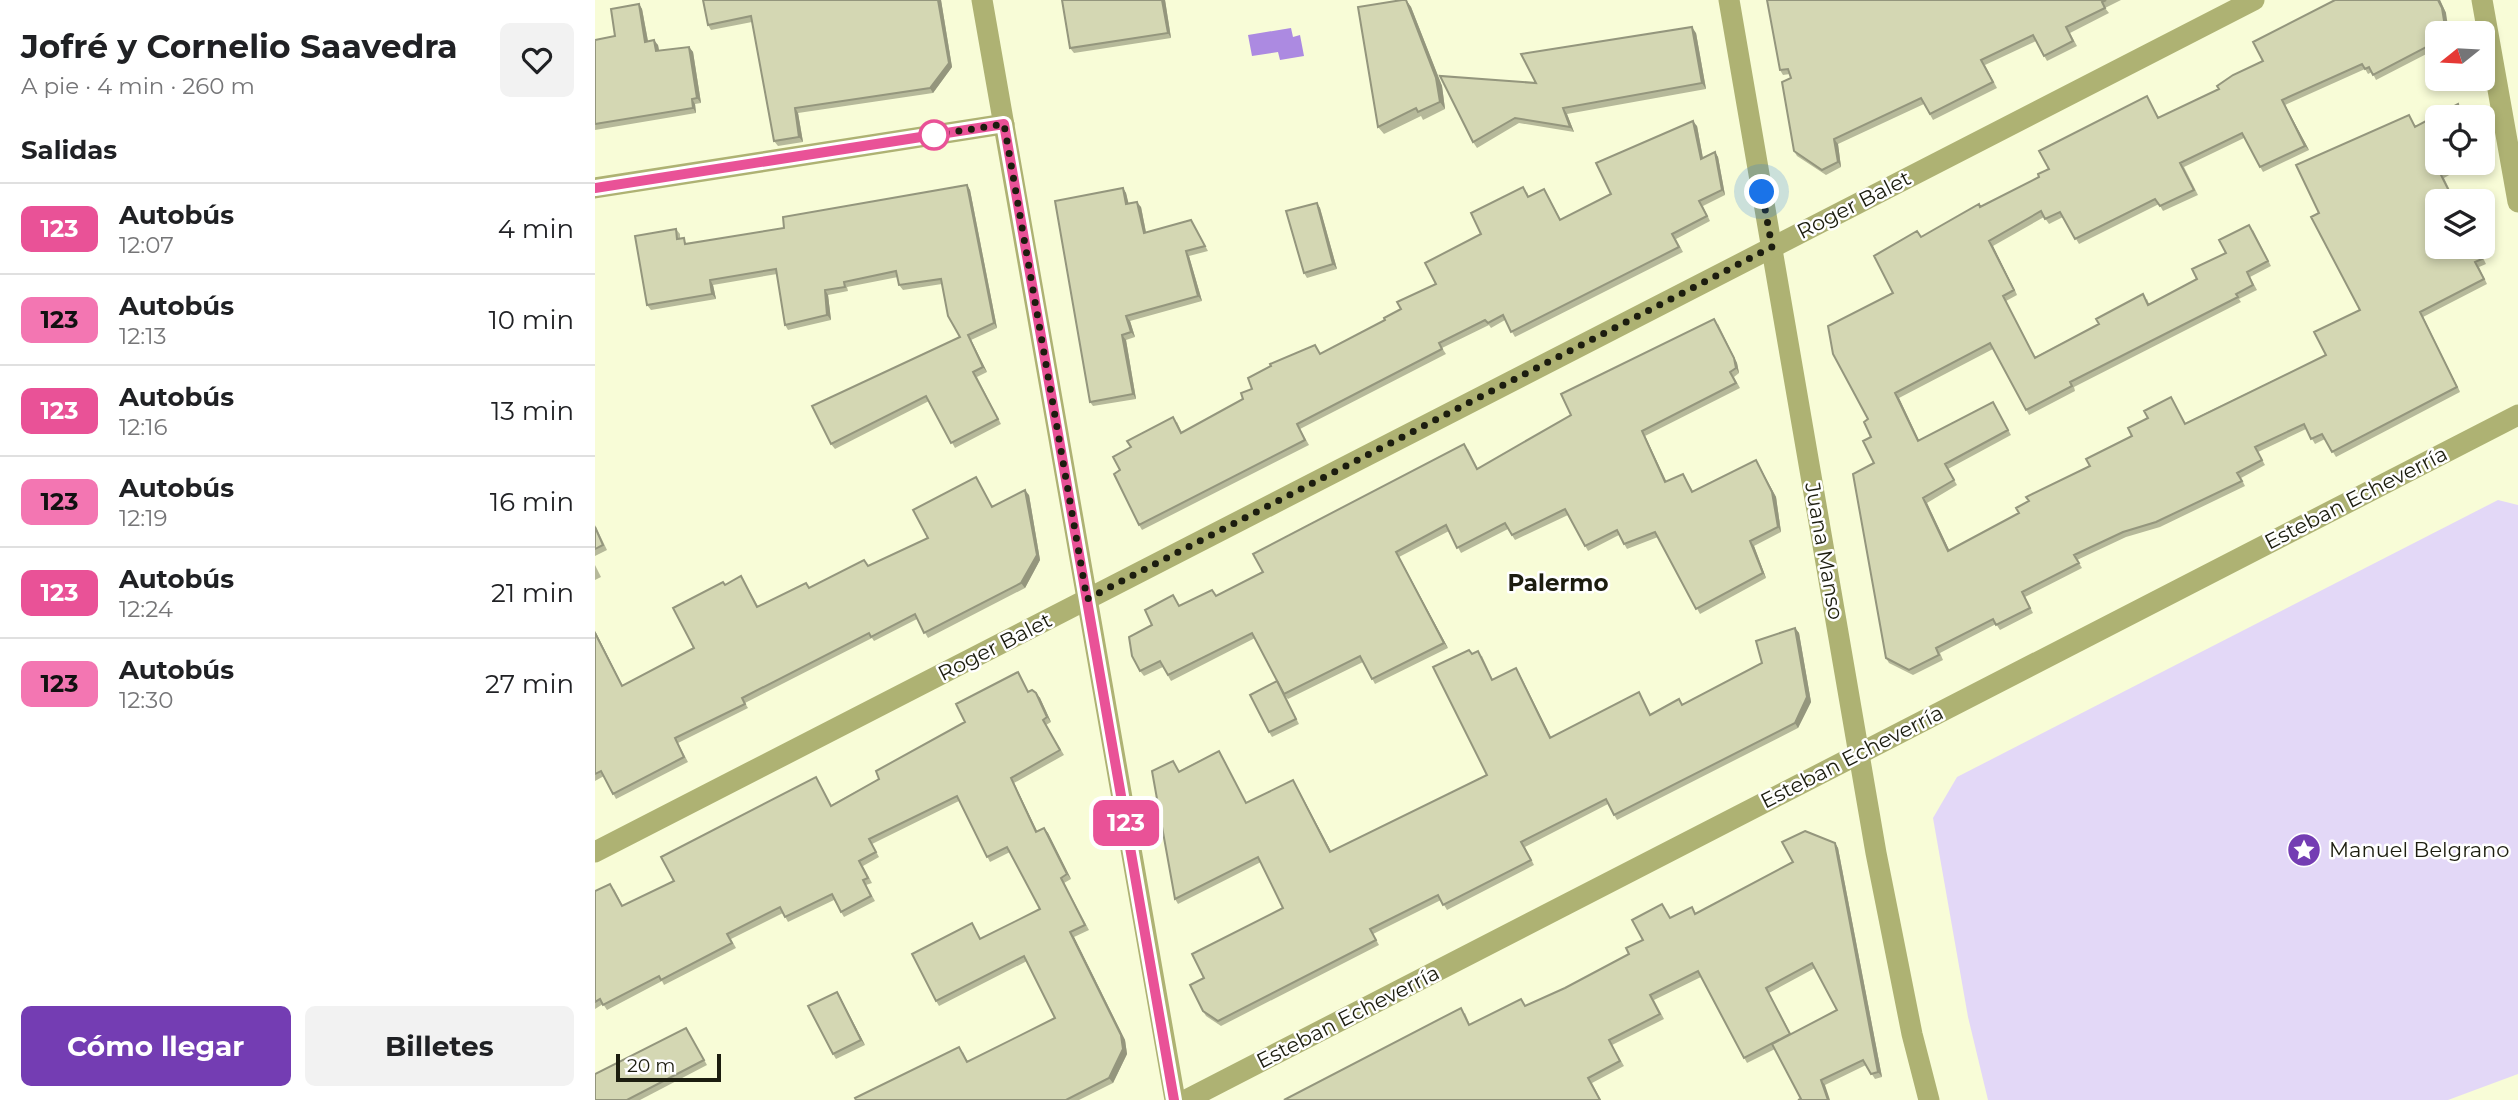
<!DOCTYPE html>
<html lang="es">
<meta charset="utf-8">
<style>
body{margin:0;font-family:Montserrat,sans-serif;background:#f2f2f2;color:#202124;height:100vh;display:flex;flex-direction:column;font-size:26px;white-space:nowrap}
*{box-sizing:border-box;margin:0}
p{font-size:23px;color:#757577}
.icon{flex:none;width:38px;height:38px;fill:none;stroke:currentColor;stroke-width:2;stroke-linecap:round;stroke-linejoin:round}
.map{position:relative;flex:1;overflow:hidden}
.drawer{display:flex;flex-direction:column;background:#fff;width:595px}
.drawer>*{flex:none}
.badge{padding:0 14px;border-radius:10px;font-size:24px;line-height:46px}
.needle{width:46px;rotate:252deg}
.buttons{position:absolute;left:1830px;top:21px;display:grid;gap:14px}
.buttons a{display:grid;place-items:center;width:70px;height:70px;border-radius:10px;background:#fff;box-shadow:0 4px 10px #0003;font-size:35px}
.scale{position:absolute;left:21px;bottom:18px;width:105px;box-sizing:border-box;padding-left:7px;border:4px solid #1c1d0f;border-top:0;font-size:19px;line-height:24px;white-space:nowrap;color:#1c1d0f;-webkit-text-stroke:5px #fff;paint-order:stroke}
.you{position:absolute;width:35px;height:35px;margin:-18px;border:5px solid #fff;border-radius:50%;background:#1a73e8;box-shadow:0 0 0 10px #1a73e833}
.map>.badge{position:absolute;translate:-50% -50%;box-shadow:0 0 0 4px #fff}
h2{padding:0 21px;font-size:26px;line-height:63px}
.round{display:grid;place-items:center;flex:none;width:74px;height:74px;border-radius:10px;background:#f2f2f2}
.overview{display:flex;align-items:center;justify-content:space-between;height:119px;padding:0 21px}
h1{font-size:33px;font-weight:700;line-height:52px}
.primary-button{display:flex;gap:14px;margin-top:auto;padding:14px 21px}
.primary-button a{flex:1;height:80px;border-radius:10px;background:#743db3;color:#fff;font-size:28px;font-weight:700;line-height:80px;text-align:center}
.primary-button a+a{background:#f2f2f2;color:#202124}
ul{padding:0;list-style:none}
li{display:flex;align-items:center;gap:21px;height:91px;padding:0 21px;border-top:2px solid #e0e0e0}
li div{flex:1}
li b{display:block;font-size:26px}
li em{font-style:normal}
li .badge{min-width:77px;font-weight:700;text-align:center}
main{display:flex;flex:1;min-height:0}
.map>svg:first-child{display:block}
.green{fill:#e3d8f7}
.water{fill:#ac8ae1}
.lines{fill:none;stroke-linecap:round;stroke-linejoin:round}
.minor{stroke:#aeb273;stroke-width:21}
.wall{fill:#b6b99a;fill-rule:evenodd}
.shaded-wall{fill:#94967d}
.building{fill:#d4d7b3;stroke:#94967d;stroke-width:2}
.line-casing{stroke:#fff;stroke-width:16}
.line{stroke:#e95297;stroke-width:10}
.walk{stroke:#1c1d0f;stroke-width:7;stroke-dasharray:0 12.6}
.stop-dot{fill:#fff;stroke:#e95297;stroke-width:3.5}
.labels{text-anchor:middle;stroke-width:5;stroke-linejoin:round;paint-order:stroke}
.street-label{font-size:21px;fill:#1c1d0f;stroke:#fff}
.poi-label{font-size:21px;fill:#1c1d0f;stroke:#fff;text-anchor:start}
.neighbourhood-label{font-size:23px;font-weight:bold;fill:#1c1d0f;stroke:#fff}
</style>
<main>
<section class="drawer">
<div class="overview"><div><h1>Jofré y Cornelio Saavedra</h1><p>A pie · 4 min · 260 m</p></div><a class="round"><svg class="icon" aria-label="heart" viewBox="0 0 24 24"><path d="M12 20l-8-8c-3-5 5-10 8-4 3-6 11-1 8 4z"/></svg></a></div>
<h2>Salidas</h2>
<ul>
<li><span class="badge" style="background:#e95297;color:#fff">123</span><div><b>Autobús</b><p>12:07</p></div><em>4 min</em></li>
<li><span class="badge" style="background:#f376b2;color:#111">123</span><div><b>Autobús</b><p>12:13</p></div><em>10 min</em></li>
<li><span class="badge" style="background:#e95297;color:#fff">123</span><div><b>Autobús</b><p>12:16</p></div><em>13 min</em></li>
<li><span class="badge" style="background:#f376b2;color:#111">123</span><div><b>Autobús</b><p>12:19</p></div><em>16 min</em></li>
<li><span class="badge" style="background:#e95297;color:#fff">123</span><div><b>Autobús</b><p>12:24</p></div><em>21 min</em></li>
<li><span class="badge" style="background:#f376b2;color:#111">123</span><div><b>Autobús</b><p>12:30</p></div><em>27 min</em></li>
</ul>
<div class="primary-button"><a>Cómo llegar</a><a>Billetes</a></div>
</section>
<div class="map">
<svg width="1923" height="1100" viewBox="0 0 1923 1100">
<rect width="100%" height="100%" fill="#f8fcd7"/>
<polygon class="green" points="1903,500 1923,505 1923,1074 1853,1100 1393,1100 1373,1017 1338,818 1362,777"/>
<polygon class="water" points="696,28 698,37 705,35 709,56 685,60 683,52 657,56 653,35"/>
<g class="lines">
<g class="minor">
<polyline points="387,0 580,1100"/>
<polyline points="1134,0 1281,853 1317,1034 1334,1100"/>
<polyline points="1887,0 1923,202"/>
<polyline points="0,188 409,124"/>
<polyline points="0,852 1659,0"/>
<polyline points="591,1100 1923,415"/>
</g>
</g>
<g class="wall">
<polygon points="108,0 346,0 357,67 338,93 203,113 208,142 183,146 179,141 157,22 116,30 113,25"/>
<polygon points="467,0 570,0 576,38 479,53 475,48"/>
<polygon points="811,0 816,7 847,86 850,109 828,120 826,116 789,134 783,127"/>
<polygon points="1172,0 1526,0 1510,8 1514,13 1475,33 1482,46 1452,61 1441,41 1390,65 1402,88 1338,120 1329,104 1243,144 1246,167 1231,175 1202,156 1199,151 1196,78 1195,74 1188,75 1185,70"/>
<polygon points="1740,0 1845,0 1851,13 1843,33 1843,48 1781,80 1777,72 1773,74 1770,69 1690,105 1714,150 1668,172 1649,138 1589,167 1603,195 1568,211 1564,204 1484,244 1468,217 1454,224 1449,217 1398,246 1422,295 1411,301 1440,357 1552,299 1554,304 1602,279 1631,253 1658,230 1676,266 1655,277 1662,290 1644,299 1646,302 1479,387 1480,391 1434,415 1398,349 1304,398 1324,440 1401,407 1416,435 1353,469 1362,485 1332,503 1354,550 1424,513 1434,501 1495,466 1537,436 1553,418 1576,397 1590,423 1731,355 1765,310 1724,213 1817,120 1820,126 1867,109 1843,163 1862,163 1863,170 1849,178 1891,264 1884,267 1892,284 1828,317 1865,392 1741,457 1730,439 1720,444 1711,429 1663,452 1670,465 1646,478 1650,486 1565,527 1531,537 1482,560 1487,568 1430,597 1438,613 1405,630 1401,624 1345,653 1348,660 1318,675 1294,663 1291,658 1279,463 1273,419 1298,293 1326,237 1444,177 1454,169 1552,96 1564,118 1624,89 1668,61"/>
<polygon points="44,4 47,9 53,41 63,45 64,51 94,47 98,52 106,103 100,104 101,113 0,130 0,40 20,36"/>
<polygon points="1101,33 1111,89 972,114 979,132 924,123 882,148 878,142 941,83"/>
<polygon points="1102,126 1108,158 1120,152 1123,157 1130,195 1108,206 1115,221 1081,239 1088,252 920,337 910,320 896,328 894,325 847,348 851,354 705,429 714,445 547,530 544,525 525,470 536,447 582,422 587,433 648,399 657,389 790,320 841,284 886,234 932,192 934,197 952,194 966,220 1016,194"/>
<polygon points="372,185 375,190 402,328 376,340 392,372 382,377 406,424 360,448 334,401 240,449 236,444 365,337 347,284 308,290 304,285 303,277 252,287 253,291 233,295 236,320 193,330 190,325 182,274 118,285 121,299 56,310 52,305 81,229 85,234 85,239 92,244 189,228"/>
<polygon points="528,188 531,193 533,203 546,207 551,232 596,220 613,251 594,256 607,301 535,321 540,337 531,340 541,399 498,406 495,402"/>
<polygon points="722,203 725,208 742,269 712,278 709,273"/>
<polygon points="1123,324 1142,363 1144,373 1139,377 1145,388 1050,436 1071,482 1088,474 1098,491 1161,460 1181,497 1186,532 1159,546 1171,578 1105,614 1063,537 1032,549 1024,535 993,551 973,515 920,540 913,529 866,553 854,531 804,557 853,648 780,684 768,662 693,699 690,696 704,724 677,737 674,732 682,681 660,638 576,681 568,667 549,676 545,671 557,625 585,605 621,596 668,572 873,449 883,469 976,415"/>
<polygon points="384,482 397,506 434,495 445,560 430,588 333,638 322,619 279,641 277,638 150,703 153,708 83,743 93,762 21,799 9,776 0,781 0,631 28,686 99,648 130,585 146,576 163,606 274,566 333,538"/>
<polygon points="0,525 12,550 0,556"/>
<polygon points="0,565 6,577 0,580"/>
<polygon points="1200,628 1204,633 1216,702 1203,728 1022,820 1013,804 930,847 939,865 852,910 846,900 778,934 784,945 626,1026 611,1016 608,1011 609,978 688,908 666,862 583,904 580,899 578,761 584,771 624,751 651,803 698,780 736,851 892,775 877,654 887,656 898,680 921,668 956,737 1044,692 1056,715 1088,704 1167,663"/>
<polygon points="423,672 433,692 441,693 445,698 456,722 451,725 469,755 419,783 442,832 449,828 453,833 476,879 469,883 494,930 479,937 530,1040 532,1054 518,1083 484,1100 261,1100 368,1052 373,1062 460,1018 432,961 344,1006 341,1001 377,923 386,939 445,909 415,852 395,862 364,801 277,844 284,857 268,866 277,883 271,885 280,901 249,917 239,900 193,922 188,913 136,939 141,948 69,985 67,981 12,1010 8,1004 0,1009 0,891 19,889 28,906 79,881 224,782 236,805 284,779 370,722"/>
<path d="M 1240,843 L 1243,848 L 1287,1077 L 1280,1079 L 1271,1065 L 1230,1085 L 1206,1099 L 1180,1049 L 1152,1063 L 1106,977 L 1059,1000 L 1069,1019 L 1017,1045 L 1029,1066 L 997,1083 L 1006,1100 L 689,1100 L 870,1013 L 875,1025 L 931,1006 L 970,988 L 1034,954 L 1048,940 L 1067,904 L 1075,918 L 1101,913 ZM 1220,968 L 1242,1010 L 1196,1034 L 1174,993 Z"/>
<polygon points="245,997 270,1045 241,1059 238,1054"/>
<polygon points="91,1028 112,1065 45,1100 0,1100"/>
</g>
<g class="shaded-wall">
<polygon points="343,0 346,0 357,67 338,93 335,88"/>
<polygon points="567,0 570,0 576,38 573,33"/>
<polygon points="811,0 816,7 847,86 850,109 845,102"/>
<polygon points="1843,0 1845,0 1851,13 1854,33 1851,33"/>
<polygon points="44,4 47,9 54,47 50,42"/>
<polygon points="1097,27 1101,33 1111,89 1107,83"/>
<polygon points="59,40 63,45 65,56 61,51"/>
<polygon points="94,47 98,52 106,103 102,98"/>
<polygon points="97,99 100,104 101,113 98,108"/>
<polygon points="1687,100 1690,105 1714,150 1710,146"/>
<polygon points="1863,104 1867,109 1868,117 1866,117"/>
<polygon points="200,108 203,113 208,142 204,137"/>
<polygon points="968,108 972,114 979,132 975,127"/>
<polygon points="1098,121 1102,126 1109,164 1106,159"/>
<polygon points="1239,139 1243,144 1246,167 1243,162"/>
<polygon points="1120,152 1123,157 1130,195 1127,190"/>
<polygon points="372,185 375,190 402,328 399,323"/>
<polygon points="528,188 531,193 535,209 531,204"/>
<polygon points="542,202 546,207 552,238 549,233"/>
<polygon points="722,203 725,208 742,269 738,264"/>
<polygon points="1394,241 1398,246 1422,295 1419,290"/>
<polygon points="591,251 594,256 607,301 603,296"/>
<polygon points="115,280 118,285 121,299 117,294"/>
<polygon points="230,290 233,295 236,320 232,315"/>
<polygon points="1825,312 1828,317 1865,392 1862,387"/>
<polygon points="531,316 535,321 540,337 536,332"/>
<polygon points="1119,319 1142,363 1144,373 1141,368"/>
<polygon points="373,335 376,340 392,372 388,367"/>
<polygon points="527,335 531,340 541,399 538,394"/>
<polygon points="1300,393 1304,398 1326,445 1323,441"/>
<polygon points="1047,431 1050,436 1074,487 1070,482"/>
<polygon points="1161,460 1181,497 1186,532 1183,527"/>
<polygon points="430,490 434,495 445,560 430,588 426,583"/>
<polygon points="1328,498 1332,503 1357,556 1353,551"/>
<polygon points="1155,541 1159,546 1171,578 1168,573"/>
<polygon points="801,552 804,557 853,648 849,643"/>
<polygon points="1200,628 1204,633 1216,702 1203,728 1200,723"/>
<polygon points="0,631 30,691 0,633"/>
<polygon points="921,668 924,673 959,743 955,738"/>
<polygon points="441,693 445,698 456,722 452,717"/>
<polygon points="416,778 419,783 445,837 441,832"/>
<polygon points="698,780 701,785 739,857 735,852"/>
<polygon points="449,828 453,833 476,879 472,874"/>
<polygon points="1240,843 1243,848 1287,1077 1283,1072"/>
<polygon points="475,932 479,937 530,1040 532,1054 518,1083 514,1078"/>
<polygon points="242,992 245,997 270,1045 266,1040"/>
<polygon points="1226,1080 1230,1085 1235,1100 1233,1100"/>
</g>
<g class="building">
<polygon points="108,0 343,0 354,63 335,88 200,108 204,137 179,141 156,16 113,25"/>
<polygon points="467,0 567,0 573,33 475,48"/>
<polygon points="807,0 811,0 841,78 845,102 823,112 821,108 783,127 763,7"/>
<polygon points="1172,0 1511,0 1507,2 1510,8 1471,27 1478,41 1449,56 1438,35 1386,60 1398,82 1335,114 1326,98 1239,139 1243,162 1227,170 1199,151 1187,82 1196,78 1193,69 1185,70"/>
<polygon points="1740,0 1843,0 1847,8 1851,33 1843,33 1843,41 1778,75 1774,67 1770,69 1767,64 1687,100 1710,146 1665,167 1647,133 1585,163 1599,190 1565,206 1560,199 1480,239 1465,212 1450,219 1446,211 1394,241 1419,290 1408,296 1440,358 1504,324 1501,319 1548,294 1553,305 1602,279 1597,269 1631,253 1624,240 1654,225 1673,261 1652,272 1658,285 1641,294 1643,297 1475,382 1477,386 1431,410 1395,343 1300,393 1323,441 1398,402 1413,430 1350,464 1359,480 1328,498 1353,551 1424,513 1421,508 1434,501 1431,497 1495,466 1491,459 1537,436 1533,428 1553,418 1549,411 1576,397 1590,424 1731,355 1719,332 1765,310 1716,217 1724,213 1701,165 1814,115 1820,127 1863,104 1866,117 1843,117 1843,163 1859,163 1860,165 1845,173 1859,201 1843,201 1843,247 1881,247 1887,259 1880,262 1889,279 1825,312 1862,387 1737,452 1727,434 1716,439 1709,424 1660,447 1667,460 1642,473 1647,481 1561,522 1528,532 1479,555 1484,563 1427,592 1435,608 1401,625 1398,619 1341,648 1344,655 1314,670 1291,658 1258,474 1279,463 1268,441 1276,437 1269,422 1273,419 1238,354 1233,326 1298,293 1279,256 1322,231 1326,237 1384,204 1385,207 1444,177 1443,174 1454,169 1444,151 1552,96 1563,118 1624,89 1622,86 1638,75 1668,61 1658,42"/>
<polygon points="44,4 50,42 59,40 61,51 94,47 102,98 97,99 98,108 0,124 0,40 20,36 16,9"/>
<polygon points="1097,27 1107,83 968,108 975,127 920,118 878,142 845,76 941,83 926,54"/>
<polygon points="1098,121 1106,159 1120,152 1127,190 1104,201 1112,216 1077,234 1084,247 916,332 908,315 893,323 890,320 844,343 847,349 702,424 710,440 544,525 519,474 525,470 518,457 536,447 532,441 578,417 586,433 648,399 646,393 657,389 653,378 676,366 675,364 720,345 725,354 790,320 789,318 806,309 802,302 841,284 830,263 886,234 876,213 928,187 933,197 949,189 965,220 1016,194 1001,163"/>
<polygon points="372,185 399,323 373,335 388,367 378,372 403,419 356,443 331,396 236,444 217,406 365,337 353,316 346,279 304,285 301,271 249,282 250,287 230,290 232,315 190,325 181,269 115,280 117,294 52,305 40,236 81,229 82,239 89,238 90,244 189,228 188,217"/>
<polygon points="528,188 531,204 542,202 549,233 596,220 610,246 591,251 603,296 531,316 536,332 527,335 538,394 495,402 460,201"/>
<polygon points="722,203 738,264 709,273 691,211"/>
<polygon points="1119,319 1139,358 1141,368 1135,372 1141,383 1047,431 1070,482 1088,474 1097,492 1161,460 1177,492 1183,527 1155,541 1168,573 1101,609 1060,532 1029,544 1022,530 990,546 970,509 917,535 910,523 862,548 851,525 801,552 849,643 777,679 765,656 689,694 657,633 573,675 565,661 545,671 537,656 534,637 557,625 550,610 578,595 584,606 617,590 621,596 668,572 658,554 869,444 882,469 976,415 966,394"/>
<polygon points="381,477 397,507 430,490 442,555 426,583 329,633 320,614 276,637 274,633 147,698 150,704 80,738 89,757 18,794 6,771 0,774 0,633 27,686 99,648 78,608 128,582 130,585 146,576 162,607 211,583 214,588 269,560 273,566 333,538 318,510"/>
<polygon points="0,527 8,545 0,549"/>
<polygon points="1200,628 1212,697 1200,723 1019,815 1011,799 926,842 936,860 848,905 843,895 775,929 781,940 623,1021 608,1011 595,985 609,978 597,954 688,908 663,857 580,899 557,771 578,761 584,772 624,751 651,803 698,780 735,852 892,775 838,667 874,650 877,654 883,651 897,680 921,668 955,738 1044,692 1055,715 1084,699 1087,705 1167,663 1161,641"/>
<polygon points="423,672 433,692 437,690 441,693 452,717 448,720 465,750 416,778 441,832 449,828 472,874 466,878 490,925 475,932 526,1035 528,1049 514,1078 471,1100 261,1100 260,1098 364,1047 372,1062 460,1018 429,956 341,1001 317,954 377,923 385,939 445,909 412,847 392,857 362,796 274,839 281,852 264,861 273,878 268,880 276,896 246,912 237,894 190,917 185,907 132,934 137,943 66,980 64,976 8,1005 5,999 0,1002 0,891 15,884 27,906 79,881 66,857 221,777 236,806 284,779 281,771 370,722 361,704"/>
<polygon points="682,681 701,719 674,732 655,695"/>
<polygon points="1210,831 1240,843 1283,1072 1276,1074 1268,1060 1226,1080 1233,1100 1203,1100 1206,1099 1177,1044 1242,1010 1217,963 1171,988 1195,1034 1149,1058 1103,971 1055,995 1065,1014 1014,1040 1025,1061 993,1078 1005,1100 689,1100 866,1008 874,1025 926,999 930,1006 970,988 1034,954 1031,948 1048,940 1037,920 1067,904 1075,918 1097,907 1100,914 1198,862 1187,842"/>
<polygon points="242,992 266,1040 238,1054 213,1006"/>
<polygon points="91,1028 109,1060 32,1100 0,1100 0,1074"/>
</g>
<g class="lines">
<g class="line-casing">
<polyline id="line" points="0,188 409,124 579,1100"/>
</g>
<use href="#line" class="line"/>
<polyline class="walk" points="339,135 409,124 492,599 1177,247 1167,192"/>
</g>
<defs>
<g id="sight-disc" transform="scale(1.75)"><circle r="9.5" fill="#743db3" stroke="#fff"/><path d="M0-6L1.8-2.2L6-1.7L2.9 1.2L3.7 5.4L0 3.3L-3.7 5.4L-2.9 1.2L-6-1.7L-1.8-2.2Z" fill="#fff"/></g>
</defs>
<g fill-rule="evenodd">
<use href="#sight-disc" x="1709" y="850"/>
</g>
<circle class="stop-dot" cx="339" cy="135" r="14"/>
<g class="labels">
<g class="street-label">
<text transform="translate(1259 205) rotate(-27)" y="7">Roger Balet</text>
<text transform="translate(1761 498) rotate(-27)" y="7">Esteban Echeverría</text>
<text transform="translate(1229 551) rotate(80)" y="7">Juana Manso</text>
<text transform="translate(400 647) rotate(-27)" y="7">Roger Balet</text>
<text transform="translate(1257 757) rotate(-27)" y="7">Esteban Echeverría</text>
<text transform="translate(753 1017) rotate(-27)" y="7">Esteban Echeverría</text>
</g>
<g class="poi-label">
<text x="1734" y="857">Manuel Belgrano</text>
</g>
<g class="neighbourhood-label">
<text x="963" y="591">Palermo</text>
</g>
</g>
</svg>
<div class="buttons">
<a><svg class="needle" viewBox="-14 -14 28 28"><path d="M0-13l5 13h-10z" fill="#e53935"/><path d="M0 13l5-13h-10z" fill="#757577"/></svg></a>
<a><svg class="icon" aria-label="locate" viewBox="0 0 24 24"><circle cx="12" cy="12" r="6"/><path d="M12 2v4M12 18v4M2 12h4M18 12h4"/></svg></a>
<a><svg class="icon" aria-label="layers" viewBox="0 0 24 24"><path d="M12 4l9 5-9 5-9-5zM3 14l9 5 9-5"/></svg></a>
</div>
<div class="scale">20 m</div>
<div class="you" style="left:1167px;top:192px"></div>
<b class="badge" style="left:531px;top:823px;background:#e95297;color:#fff">123</b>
</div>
</main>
